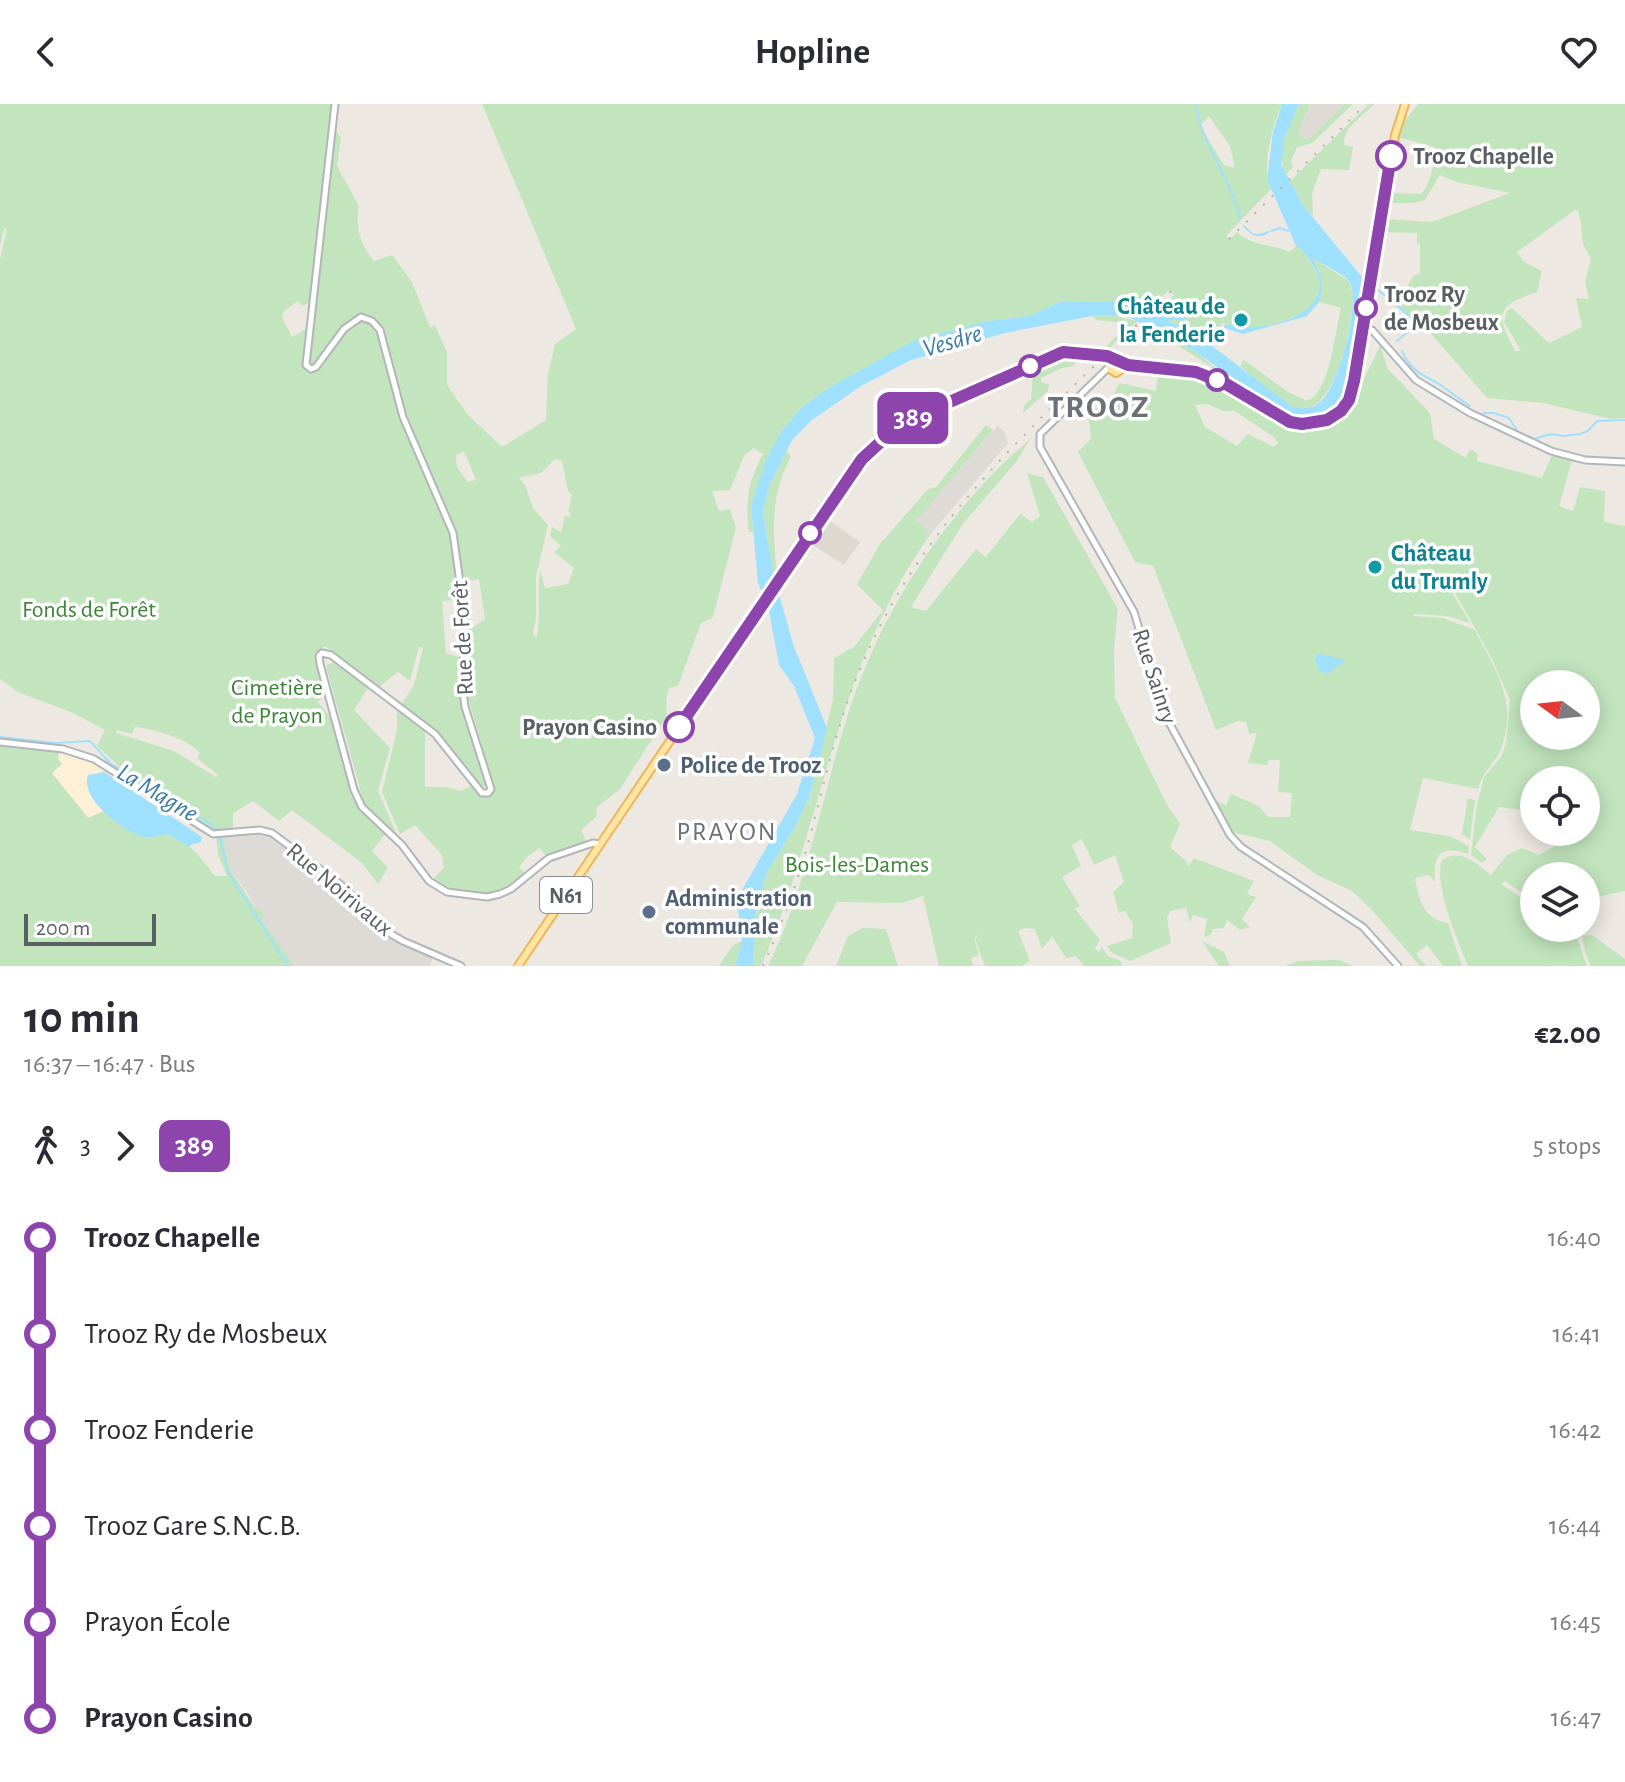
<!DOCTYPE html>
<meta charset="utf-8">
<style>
body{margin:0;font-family:"Alegreya Sans",sans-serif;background:#f7f7f7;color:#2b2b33;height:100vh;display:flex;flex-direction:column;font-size:30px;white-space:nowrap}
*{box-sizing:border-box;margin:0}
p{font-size:26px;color:#7c7c81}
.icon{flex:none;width:44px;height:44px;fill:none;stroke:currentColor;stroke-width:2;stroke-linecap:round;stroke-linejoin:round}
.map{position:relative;height:862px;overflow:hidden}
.side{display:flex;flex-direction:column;background:#fff;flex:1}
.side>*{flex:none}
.badge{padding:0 16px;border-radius:12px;font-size:28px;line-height:52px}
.needle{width:52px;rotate:285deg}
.fabs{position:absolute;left:1520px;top:566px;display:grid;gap:16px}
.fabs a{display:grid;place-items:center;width:80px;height:80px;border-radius:50%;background:#fff;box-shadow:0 4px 20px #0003;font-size:40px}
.scale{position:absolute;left:24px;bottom:20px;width:132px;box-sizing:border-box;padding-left:8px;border:4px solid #5a5f63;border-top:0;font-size:22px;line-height:28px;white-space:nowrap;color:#5a5f63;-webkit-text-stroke:6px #fff;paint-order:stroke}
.map>.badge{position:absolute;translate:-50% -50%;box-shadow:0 0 0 4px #fff}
.legs{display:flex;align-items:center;gap:12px;height:88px;padding:0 24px;font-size:26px}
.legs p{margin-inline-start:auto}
.overview{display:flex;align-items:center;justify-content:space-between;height:136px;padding:0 24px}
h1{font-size:44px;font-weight:700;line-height:60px}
ul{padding:0 24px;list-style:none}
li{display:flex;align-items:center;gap:28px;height:96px;font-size:30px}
li i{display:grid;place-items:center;width:12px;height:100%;margin:0 10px;background:currentColor}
li i::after{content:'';width:20px;height:20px;margin:-10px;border:6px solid;border-radius:50%;background:#fff}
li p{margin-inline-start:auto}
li:first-child i{background:linear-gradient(#0000 50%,currentColor 0)}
li:last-child i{background:linear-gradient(currentColor 50%,#0000 0)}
header{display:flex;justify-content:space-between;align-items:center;height:104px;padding:0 24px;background:#fff;font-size:36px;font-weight:700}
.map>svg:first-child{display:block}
.commercial{fill:#fdf0d6}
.industrial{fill:#dedbd6}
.education{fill:#ddd8d0}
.green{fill:#c2e5be;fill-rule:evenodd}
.water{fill:#a0e0ff}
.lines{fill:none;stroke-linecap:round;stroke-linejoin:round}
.stream{stroke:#a0e0ff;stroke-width:2}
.tertiary-casing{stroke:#b3b6b9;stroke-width:9}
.secondary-casing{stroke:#b1b6ba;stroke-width:9}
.primary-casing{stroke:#f0b557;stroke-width:10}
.tertiary{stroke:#fff;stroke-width:5}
.secondary{stroke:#fff;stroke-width:5}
.primary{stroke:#ffe6a5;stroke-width:6}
.rail{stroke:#b1b2b3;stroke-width:2;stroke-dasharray:2 10;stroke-linecap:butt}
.line-1-casing{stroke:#fff;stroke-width:18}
.line-1{stroke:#8e44ad;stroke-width:12}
.stop-1-dot{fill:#fff;stroke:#8e44ad;stroke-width:4}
.culture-dot{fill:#0f9aa8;stroke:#fff;stroke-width:3}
.service-dot{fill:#5c6f8a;stroke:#fff;stroke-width:3}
.labels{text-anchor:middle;stroke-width:7;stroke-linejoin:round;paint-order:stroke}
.shield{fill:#fff;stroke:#8c8f92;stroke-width:2}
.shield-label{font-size:22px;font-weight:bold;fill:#5a5f63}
.stop-label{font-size:24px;font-weight:bold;fill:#5a5f63;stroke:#fff;text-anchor:start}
.culture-label{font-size:24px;font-weight:bold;fill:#0d838f;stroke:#fff;text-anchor:end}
.park-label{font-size:24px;fill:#3b8636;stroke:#fff}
.street-label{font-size:24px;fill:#5a5f63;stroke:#fff}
.service-label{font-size:24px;font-weight:bold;fill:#4e5e75;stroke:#fff;text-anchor:start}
.water-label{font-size:26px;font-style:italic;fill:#3c7ca7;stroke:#fff}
.neighbourhood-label{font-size:26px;letter-spacing:2px;fill:#6b7175;stroke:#fff}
.district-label{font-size:32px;font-weight:bold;letter-spacing:2px;fill:#6b7175;stroke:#fff}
</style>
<header><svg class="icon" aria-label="back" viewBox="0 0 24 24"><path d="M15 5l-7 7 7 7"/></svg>Hopline<svg class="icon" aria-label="heart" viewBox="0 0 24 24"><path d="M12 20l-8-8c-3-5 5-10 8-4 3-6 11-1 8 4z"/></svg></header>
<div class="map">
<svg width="1625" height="862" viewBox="0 0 1625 862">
<rect width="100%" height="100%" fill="#ede9e2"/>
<polygon class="commercial" points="59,648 89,654 107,666 88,671 96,700 104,707 89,714 51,669 62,660 58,656"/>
<g class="industrial">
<polygon points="1310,0 1345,0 1308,36 1298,31"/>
<polygon points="998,321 1005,329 1008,339 930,431 916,416"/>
<polygon points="261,728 274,732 317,764 397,837 433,853 430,862 295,862 261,816 249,791 230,765 223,733"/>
</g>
<polygon class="education" points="824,413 860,438 844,461 808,438"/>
<g class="green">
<path d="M 0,0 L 333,0 L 312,197 L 302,202 L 298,197 L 285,206 L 282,213 L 292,233 L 308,224 L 303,263 L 316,267 L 351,222 L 359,217 L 372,220 L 378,230 L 402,315 L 451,425 L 460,496 L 442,497 L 446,549 L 461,554 C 458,599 475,639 489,681 L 482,684 L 476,679 L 434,625 L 401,601 L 414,581 L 423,544 L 419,543 L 410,577 L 398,568 L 379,583 L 325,542 L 314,550 L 324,592 L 318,598 L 331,614 L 351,692 L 362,708 L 386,729 L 372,747 L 388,764 L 378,780 L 362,759 L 292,706 L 279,717 L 253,697 L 233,709 L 233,725 L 213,727 L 119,667 L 121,664 L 97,642 L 105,626 L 73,609 L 18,588 L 0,575 L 0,155 L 7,125 L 4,124 L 0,142 ZM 135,623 C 157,626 184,633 200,649 L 197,654 L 219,672 L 216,673 L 174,647 L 116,629 L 117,626 L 132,630 Z"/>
<path d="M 482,0 L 1282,0 C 1272,24 1261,60 1271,85 L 1226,132 L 1230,135 L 1237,128 C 1251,142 1272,140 1290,148 L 1296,142 C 1306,148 1309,155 1315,166 C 1337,205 1277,224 1248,223 C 1239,223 1231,221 1222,219 L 1220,229 L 1211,241 L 1169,217 L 1169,215 L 1186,212 L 1174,212 L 1160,205 L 1174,191 L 1169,186 L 1152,203 L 1126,197 L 1059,198 L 1030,212 L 987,217 L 830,283 L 801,304 L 781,328 L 751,401 L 753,428 L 749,428 C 745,396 748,378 763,350 L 754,344 L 744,352 L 730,386 L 712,387 L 719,407 L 730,405 L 736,424 L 713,513 L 701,519 L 678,582 L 669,584 L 666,596 L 667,612 L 620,685 L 596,704 L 597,712 L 581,726 L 586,737 L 546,752 L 540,744 L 528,752 L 519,763 L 526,770 C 492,795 469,796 432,776 L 444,764 L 442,751 L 415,721 L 400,730 L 382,688 L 397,626 L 397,605 L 425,624 L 425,683 L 445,683 L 461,687 L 472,681 L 483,692 L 493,688 L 485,651 L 465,584 L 469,526 L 485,515 L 479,475 L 464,478 L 456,425 L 420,345 L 406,307 L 383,223 C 351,192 330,239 313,262 L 309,260 L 336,26 L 341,34 L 337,62 L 359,102 C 355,124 360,140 374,157 L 392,151 L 412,178 L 430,223 L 435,222 L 447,248 L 447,281 L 468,311 L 502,343 L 546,316 L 548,270 L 555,240 L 576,225 ZM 1209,12 L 1230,42 L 1235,64 L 1224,61 L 1200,22 ZM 464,347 L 476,376 L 475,376 L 468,378 L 457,363 L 456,351 ZM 555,355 L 562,357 L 568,387 L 572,391 L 568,408 L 571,409 L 569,413 L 565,412 L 561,428 L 552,423 L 550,432 L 561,442 L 554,448 L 574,464 L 568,480 L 545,484 L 540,466 C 537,489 541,511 537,533 L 533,531 L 536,514 L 536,473 L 548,421 L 533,404 L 525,381 L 519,374 L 541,369 Z"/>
<path d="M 1299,0 L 1310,0 L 1298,31 L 1308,36 L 1345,0 L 1353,0 L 1312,39 L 1297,43 L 1291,57 L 1293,63 L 1286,70 C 1275,47 1289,22 1299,0 Z"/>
<path d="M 1369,0 L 1374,0 C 1363,13 1343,22 1344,41 L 1353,43 L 1349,66 L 1321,65 L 1312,89 L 1313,112 L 1302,100 L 1290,77 Z"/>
<path d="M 1418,0 L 1625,0 L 1625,314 L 1611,315 L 1543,299 L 1487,294 L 1426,224 L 1420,227 L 1401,204 C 1407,191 1406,173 1420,169 L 1420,140 L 1417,139 L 1417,129 L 1382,128 L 1384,115 L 1432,118 L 1510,89 L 1457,78 L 1440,71 L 1425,96 L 1414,99 L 1387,99 L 1389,89 L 1421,90 C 1432,77 1434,60 1435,43 L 1397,33 L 1402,13 L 1408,13 ZM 1575,106 L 1578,106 C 1585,127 1577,135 1591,154 L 1585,178 L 1589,195 L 1576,194 L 1582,223 L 1549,239 L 1512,204 L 1507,207 L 1504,218 L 1521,247 L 1515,247 C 1496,210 1495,202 1537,188 L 1542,167 L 1524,158 L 1517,148 Z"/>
<path d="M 1311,153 L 1349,177 C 1351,183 1353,189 1353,195 C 1352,221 1336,309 1300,305 C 1282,303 1254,274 1240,262 L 1244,256 L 1288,288 L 1307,297 C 1330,289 1335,227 1341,204 L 1319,198 L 1321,173 Z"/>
<polygon points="1112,211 1138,217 1105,248 1102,247 1126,222 1125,219 1096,216 1092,212"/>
<polygon points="1145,220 1193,246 1226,272 1147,222 1130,234"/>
<path d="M 1380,241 L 1388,265 L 1430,309 L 1434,335 L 1466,354 L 1470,345 L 1478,350 L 1477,357 L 1542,374 L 1552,351 L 1572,356 L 1559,402 L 1573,407 L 1580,383 L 1605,387 L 1604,418 L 1625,422 L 1625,787 L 1592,794 L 1586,799 L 1586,772 L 1534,772 L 1534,797 L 1505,777 L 1501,780 L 1534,802 L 1534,824 L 1567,824 L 1578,837 L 1587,862 L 1468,862 C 1458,837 1433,781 1442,756 C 1461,744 1475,759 1491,771 L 1507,751 L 1521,744 L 1539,751 L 1559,740 L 1553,728 L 1586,728 L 1586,676 L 1534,676 L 1534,708 L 1499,703 L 1475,743 L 1487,755 L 1482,759 L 1471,751 L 1476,706 L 1484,673 L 1501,653 L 1506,640 L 1510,596 L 1490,551 L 1450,480 L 1448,481 L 1470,519 L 1447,512 L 1414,510 L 1413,512 L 1443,514 L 1475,526 C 1496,568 1517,594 1502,643 C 1498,656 1483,666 1478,685 L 1423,674 L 1410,726 L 1449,732 L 1469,742 L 1468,750 C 1440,740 1433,752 1435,778 L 1429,771 L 1415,774 C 1419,796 1423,815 1448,819 L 1462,862 L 1443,862 L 1427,841 L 1416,850 L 1426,862 L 1420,862 L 1372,806 L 1352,787 L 1317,771 L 1270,737 L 1231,728 L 1213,695 L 1226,701 L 1231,690 L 1259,702 L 1268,713 L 1290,713 L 1292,689 L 1278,688 L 1280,656 L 1269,656 L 1267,661 L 1248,659 L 1257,629 L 1249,630 L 1246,618 L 1238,617 L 1216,626 L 1153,462 L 1135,458 L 1078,348 L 1091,335 L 1088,307 L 1107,301 L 1120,279 L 1156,287 L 1158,269 C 1179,272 1199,275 1218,282 C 1256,297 1274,329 1319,321 C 1326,320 1337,317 1342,312 C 1351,304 1374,255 1380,241 ZM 1208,300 L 1223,307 L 1235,307 L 1274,333 L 1278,339 L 1274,343 L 1248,330 L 1237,342 L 1205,323 L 1195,301 ZM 1534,580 L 1586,580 L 1586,632 L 1534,632 Z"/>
<polygon points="1062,253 1079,254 1073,262 1062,264 1041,274 1041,278 1049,280 1048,287 1023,309 1024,301 1031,295 1033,267"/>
<path d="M 986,321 L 993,326 L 917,416 L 930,431 C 835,563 824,717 761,862 L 753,862 L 757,800 L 767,768 L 794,725 L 810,691 L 833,596 L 834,554 L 854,543 L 883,506 L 857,480 L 880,440 L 928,385 L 936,383 Z"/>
<path d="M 1031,334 L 1016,358 L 962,421 L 911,503 L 926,507 L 976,445 L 986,453 L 1020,410 L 1032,418 L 1040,412 L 1027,369 L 1043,373 L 1118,505 L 1114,544 L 1115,594 L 1166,699 L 1180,720 L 1170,743 L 1187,758 L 1188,763 L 1194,754 L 1254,777 L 1247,790 L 1256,793 L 1242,815 L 1250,823 L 1240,826 L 1227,816 L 1224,824 L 1213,825 L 1209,833 L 1204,832 L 1207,815 L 1193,811 L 1190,818 L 1186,804 L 1170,807 L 1167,814 L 1171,839 L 1130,857 L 1112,849 L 1107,842 L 1132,834 L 1133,820 L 1125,807 L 1119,809 L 1113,788 L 1124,778 L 1115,751 L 1094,761 L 1082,735 L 1072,741 L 1081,762 L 1062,773 L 1080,802 L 1075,805 L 1100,836 L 1095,845 L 1099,848 L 1102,843 L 1108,852 L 1122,858 L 1121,862 L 1084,862 L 1076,852 L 1066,854 L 1052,832 L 1042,845 L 1035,825 L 1024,824 L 1018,827 L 1030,857 L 1022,862 L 985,862 L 975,835 L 980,828 L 974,835 L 979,851 L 971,854 L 973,862 L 939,862 L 923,792 L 902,799 L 837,798 L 802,862 L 768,862 C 805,786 820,703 844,623 C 877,512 943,410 1031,334 Z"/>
<path d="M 787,346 L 791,353 C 771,388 772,427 777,468 L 774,472 L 763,408 L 769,382 Z"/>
<polygon points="333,558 368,584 354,606 390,644 378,687 397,731 364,699 326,562"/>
<path d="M 0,641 L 59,648 L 58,655 L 62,660 L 52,669 L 88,714 L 104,707 L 121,721 L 146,734 C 152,733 160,730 166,730 C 185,730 204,759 215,772 L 227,772 L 218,750 L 216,733 L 223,733 L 230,765 L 255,804 L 263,807 L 262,816 L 295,862 L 0,862 Z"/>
<polygon points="1468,694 1475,696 1470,736 1462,730"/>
<polygon points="862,824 886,825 898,862 836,862 848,832"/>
<polygon points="1592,831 1625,855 1625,862 1591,862 1585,848 1582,832"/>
<polygon points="742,837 735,862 719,862 732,842"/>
<polygon points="1202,837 1224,848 1230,862 1219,862"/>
<polygon points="1339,856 1353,862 1285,862 1299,857"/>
</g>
<g class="water">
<path d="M 1282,0 L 1299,0 L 1285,32 L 1281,60 L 1302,100 L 1366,178 L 1349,282 L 1343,299 L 1324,313 L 1300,315 L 1287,313 L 1193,246 L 1131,214 L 1112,211 L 1092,212 L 1005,229 L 911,256 L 861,282 L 812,316 L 792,336 L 769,382 L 763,408 L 774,472 L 793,540 L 827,624 L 810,691 L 794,725 L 767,768 L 757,800 L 753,862 L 735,862 L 742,837 L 738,804 L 742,786 L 797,690 L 815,634 L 794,582 L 779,561 L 769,507 L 758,479 L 751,402 L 766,356 L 781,328 L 801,304 L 830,283 L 911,238 L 987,217 L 1030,212 L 1059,198 L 1126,197 L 1162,206 L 1174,212 L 1186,212 L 1185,217 L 1170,215 L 1169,217 L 1211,241 L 1291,302 C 1304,306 1314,306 1324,294 C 1339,277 1362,196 1349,177 C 1344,170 1321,160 1313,154 L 1321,173 L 1322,186 L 1319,198 L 1307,212 L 1243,230 L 1224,224 L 1225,220 C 1233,221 1242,223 1250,223 C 1280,223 1336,204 1315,165 C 1309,155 1306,148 1296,142 L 1267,75 L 1273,28 Z"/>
<polygon points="1321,550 1344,556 1344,558 1327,570 1320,567 1315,556 1317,551"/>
<path d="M 104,668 L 202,733 L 201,738 L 188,742 L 168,730 C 160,731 151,735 143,733 C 123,726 80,696 88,671 Z"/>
</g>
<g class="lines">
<g class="stream">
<path d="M 1196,0 C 1201,41 1232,75 1240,115"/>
<path d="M 1244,122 C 1251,131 1257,134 1268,128"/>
<polyline points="1271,127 1280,124 1288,127"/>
<path d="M 1375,184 C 1379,186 1414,215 1417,220 L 1397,237"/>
<path d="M 1402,247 C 1411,268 1424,271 1442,282 C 1451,288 1460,296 1470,302"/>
<polyline points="1483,309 1494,309 1509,314 1518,328 1534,335 1551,330 1563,332 1580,330 1588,327 1597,317 1625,316"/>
<polyline points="0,633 55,639 90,637 110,659 212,721 221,737 228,768 288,862"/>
</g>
<g class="tertiary-casing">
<g id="tertiary">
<polyline points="335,0 306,261 311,265 316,263 344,225 361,213 372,217 380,226 403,313 453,429 466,521 462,580 465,603 491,685 488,689 482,689 435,630 331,551 322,549 319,552 320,560 354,686 362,703 402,741 429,777 447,788 487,793 500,790 511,785 549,754 593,739 600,740"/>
<polyline points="1109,263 1040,330 1040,343 1134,508 1165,611 1230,731 1241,743 1363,823 1398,862"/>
</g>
</g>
<g class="secondary-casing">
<g id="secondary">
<polyline points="1363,223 1372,226 1416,276 1470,309 1551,347 1585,356 1625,358"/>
<polyline points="0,638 63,645 94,655 213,730 260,726 272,729 340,780 391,830 403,837 461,862"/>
</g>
</g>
<g class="primary-casing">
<g id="primary">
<polyline points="1115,255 1110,258 1110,265 1116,269 1122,265"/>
<path d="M 1288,318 C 1314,324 1341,316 1351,289 L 1395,31 L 1405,0"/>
<polyline points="518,862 853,366 887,332 911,315 1063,248 1107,252 1128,261 1196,268 1226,280 1290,318"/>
</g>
</g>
<use href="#tertiary" class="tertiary"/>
<use href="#secondary" class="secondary"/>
<use href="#primary" class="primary"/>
<g class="rail">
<polyline points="1229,135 1366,0"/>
<path d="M 763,862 C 780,823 796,784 807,743 C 824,682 836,621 861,563 C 927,405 1053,306 1171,187"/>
</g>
</g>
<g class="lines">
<g class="line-1-casing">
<polyline id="line-1" points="679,623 862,355 887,332 911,315 1063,248 1107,252 1128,261 1196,268 1226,280 1290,318 1302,320 1327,316 1341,307 1349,296 1354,277 1391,52"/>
</g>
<use href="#line-1" class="line-1"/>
</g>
<g class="stop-1-dot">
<circle cx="1391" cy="52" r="14"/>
<circle cx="1366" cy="204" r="10"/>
<circle cx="1030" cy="262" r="10"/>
<circle cx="1217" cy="276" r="10"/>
<circle cx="810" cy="429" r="10"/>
<circle cx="679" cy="623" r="14"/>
</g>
<g class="culture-dot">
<circle cx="1241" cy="216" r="8"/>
<circle cx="1375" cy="463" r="8"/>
</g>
<g class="service-dot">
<circle cx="664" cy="661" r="8"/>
<circle cx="649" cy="808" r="8"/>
</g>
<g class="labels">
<rect class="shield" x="540" y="773" width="52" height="36" rx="6"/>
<g class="shield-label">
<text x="566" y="799">N61</text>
</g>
<g class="stop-label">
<text x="1413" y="60">Trooz Chapelle</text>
<text x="1384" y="198">Trooz Ry<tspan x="1384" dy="28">de Mosbeux</tspan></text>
<text x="657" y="631" text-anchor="end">Prayon Casino</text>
</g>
<g class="culture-label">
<text x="1225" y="210">Château de<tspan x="1225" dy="28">la Fenderie</tspan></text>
<text x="1391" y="457" text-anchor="start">Château<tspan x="1391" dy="28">du Trumly</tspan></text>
</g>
<g class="park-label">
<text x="89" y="513">Fonds de Forêt</text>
<text x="277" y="591">Cimetière<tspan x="277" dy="28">de Prayon</tspan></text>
<text x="857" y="768">Bois-les-Dames</text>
</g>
<g class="street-label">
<text transform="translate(462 534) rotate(-93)" y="8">Rue de Forêt</text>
<text transform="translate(1155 572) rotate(72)" y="8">Rue Sainry</text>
<text transform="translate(340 785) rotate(40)" y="8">Rue Noirivaux</text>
</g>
<g class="service-label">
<text x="680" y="669">Police de Trooz</text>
<text x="665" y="802">Administration<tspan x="665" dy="28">communale</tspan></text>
</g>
<g class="water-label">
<text transform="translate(952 236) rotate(-16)" y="9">Vesdre</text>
<text transform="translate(158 688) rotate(31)" y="9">La Magne</text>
</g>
<g class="neighbourhood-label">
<text x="727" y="736">PRAYON</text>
</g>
<g class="district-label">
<text x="1099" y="313">TROOZ</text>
</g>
</g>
</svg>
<div class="fabs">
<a><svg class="needle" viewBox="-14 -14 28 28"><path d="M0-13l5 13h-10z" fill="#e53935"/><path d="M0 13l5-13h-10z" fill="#7c7c81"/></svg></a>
<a><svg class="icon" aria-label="locate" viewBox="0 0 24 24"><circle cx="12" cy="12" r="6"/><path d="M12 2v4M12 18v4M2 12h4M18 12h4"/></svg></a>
<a><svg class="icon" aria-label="layers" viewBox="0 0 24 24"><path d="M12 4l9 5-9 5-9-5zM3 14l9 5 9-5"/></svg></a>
</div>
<div class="scale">200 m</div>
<b class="badge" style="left:913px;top:314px;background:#8e44ad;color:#fff">389</b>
</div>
<section class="side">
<div class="overview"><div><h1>10 min</h1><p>16:37 – 16:47 · Bus</p></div><b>€2.00</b></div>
<div class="legs"><svg class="icon" aria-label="walk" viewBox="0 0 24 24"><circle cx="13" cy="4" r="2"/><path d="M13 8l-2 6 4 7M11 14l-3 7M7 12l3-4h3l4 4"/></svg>3<svg class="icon" aria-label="forward" viewBox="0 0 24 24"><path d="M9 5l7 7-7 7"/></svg><b class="badge" style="background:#8e44ad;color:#fff">389</b><p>5 stops</p></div>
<ul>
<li><i style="color:#8e44ad"></i><b>Trooz Chapelle</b><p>16:40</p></li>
<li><i style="color:#8e44ad"></i><span>Trooz Ry de Mosbeux</span><p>16:41</p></li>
<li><i style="color:#8e44ad"></i><span>Trooz Fenderie</span><p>16:42</p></li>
<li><i style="color:#8e44ad"></i><span>Trooz Gare S.N.C.B.</span><p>16:44</p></li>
<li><i style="color:#8e44ad"></i><span>Prayon École</span><p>16:45</p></li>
<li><i style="color:#8e44ad"></i><b>Prayon Casino</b><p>16:47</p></li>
</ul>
</section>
